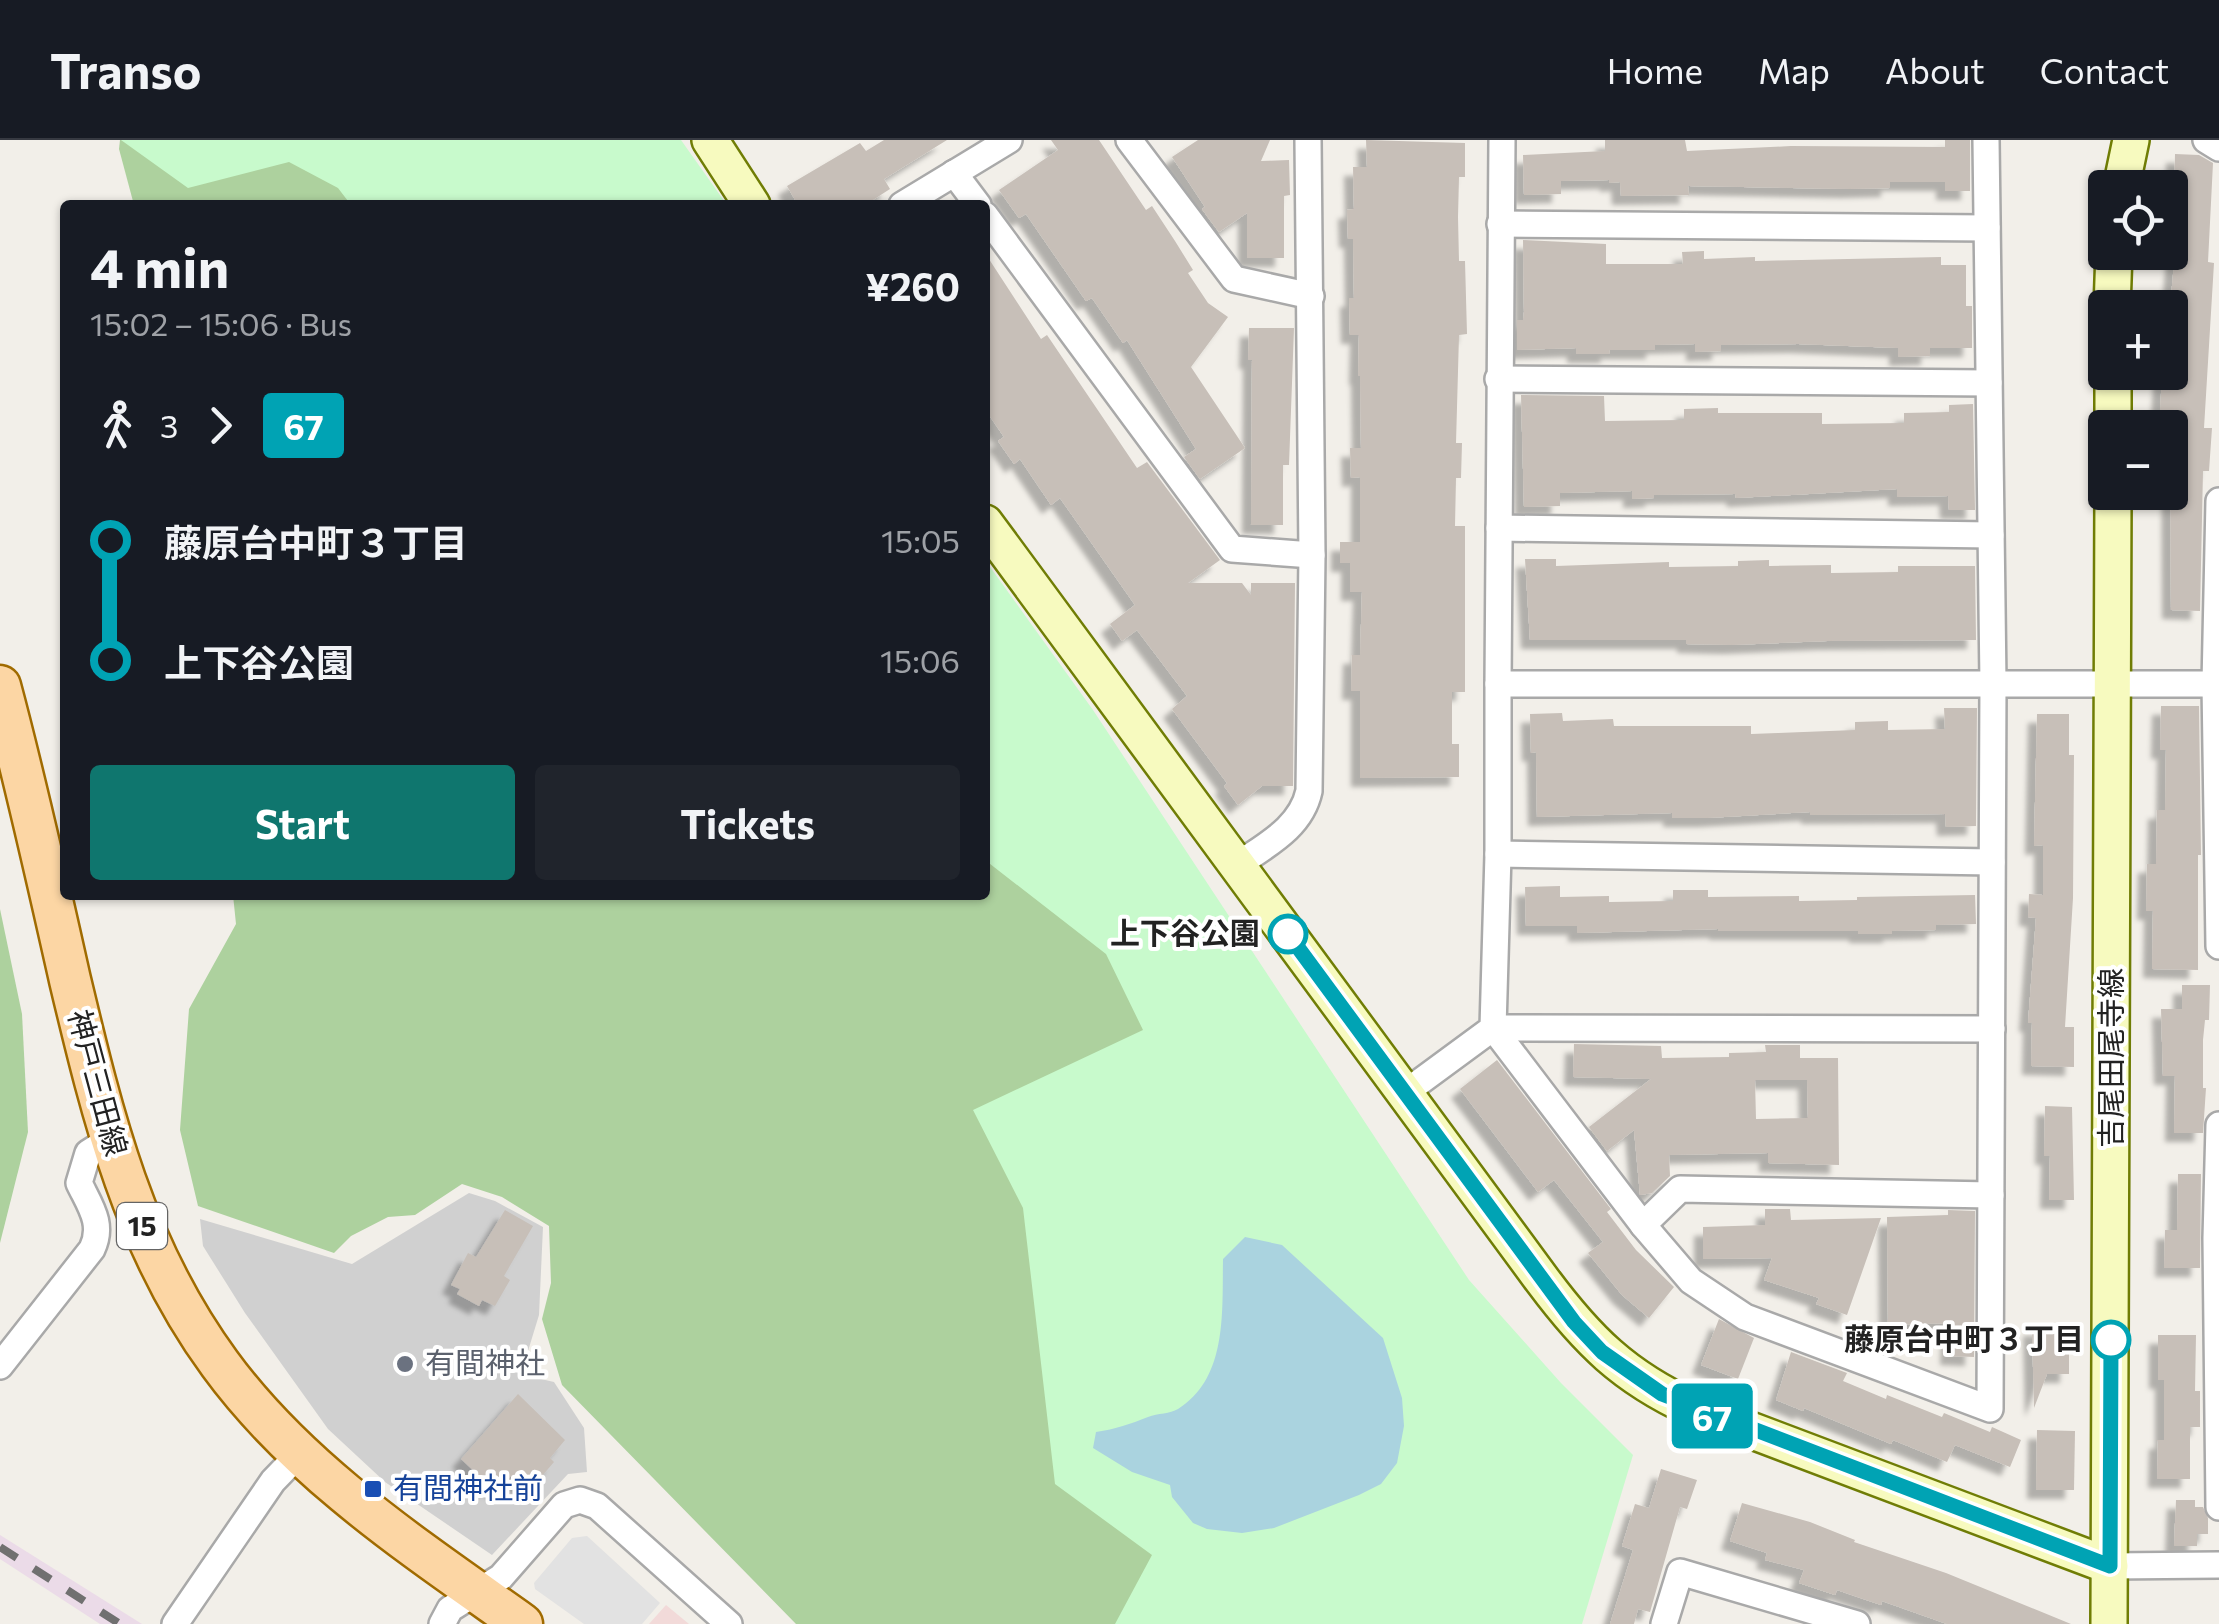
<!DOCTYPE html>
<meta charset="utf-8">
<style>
body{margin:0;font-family:Commissioner,"Noto Sans JP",sans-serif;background:#20242c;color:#f1f3f6;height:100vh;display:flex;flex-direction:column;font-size:38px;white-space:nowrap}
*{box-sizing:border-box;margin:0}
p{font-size:32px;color:#9ea1a6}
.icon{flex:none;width:55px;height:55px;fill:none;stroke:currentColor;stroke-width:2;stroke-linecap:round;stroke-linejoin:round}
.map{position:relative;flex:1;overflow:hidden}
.drawer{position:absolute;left:60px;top:60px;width:930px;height:700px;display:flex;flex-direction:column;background:#171b24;border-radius:10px;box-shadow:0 2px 8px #0004}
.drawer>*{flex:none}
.badge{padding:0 20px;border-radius:8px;font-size:35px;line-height:65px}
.fabs{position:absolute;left:2088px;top:30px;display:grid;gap:20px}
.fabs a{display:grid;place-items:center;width:100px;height:100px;border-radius:10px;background:#171b24;box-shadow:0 2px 8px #0004;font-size:50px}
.map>.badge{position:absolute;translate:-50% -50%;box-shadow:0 0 0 5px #fff}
.legs{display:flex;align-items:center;gap:15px;height:110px;padding:0 30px;font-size:32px}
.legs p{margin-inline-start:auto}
.summary{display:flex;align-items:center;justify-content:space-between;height:170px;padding:0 30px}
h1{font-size:55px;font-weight:700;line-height:75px}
.action{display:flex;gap:20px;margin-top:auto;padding:20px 30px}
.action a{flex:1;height:115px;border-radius:10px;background:#0f766e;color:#fff;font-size:40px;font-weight:700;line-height:115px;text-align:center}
.action a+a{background:#20242c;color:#f1f3f6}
ul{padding:0 30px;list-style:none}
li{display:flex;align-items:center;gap:35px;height:120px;font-size:38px}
li i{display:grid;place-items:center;width:15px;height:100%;margin:0 12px;background:currentColor}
li i::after{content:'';width:25px;height:25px;margin:-12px;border:8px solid;border-radius:50%;background:#171b24}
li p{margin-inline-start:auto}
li:first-child i{background:linear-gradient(#0000 50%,currentColor 0)}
li:last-child i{background:linear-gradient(currentColor 50%,#0000 0)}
header{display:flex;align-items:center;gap:60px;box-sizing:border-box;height:140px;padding:0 50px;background:#171b24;border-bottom:2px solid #363941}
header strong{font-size:48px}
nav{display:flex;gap:55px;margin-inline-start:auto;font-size:35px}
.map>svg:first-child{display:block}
.commercial{fill:#f2dad9}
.industrial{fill:#ebdbe8}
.religious{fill:#d0d0d0}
.forest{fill:#add19e}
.park{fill:#c8facc}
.parking{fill:#e2e2e2}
.water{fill:#aad3df}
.building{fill:#c7bfb8;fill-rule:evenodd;filter:url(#shadow)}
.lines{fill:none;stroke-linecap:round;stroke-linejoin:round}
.street-casing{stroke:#a9a9a9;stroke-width:30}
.secondary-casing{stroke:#707d05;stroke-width:40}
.primary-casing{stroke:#a06b00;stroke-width:45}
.street{stroke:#fff;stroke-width:25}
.secondary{stroke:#f7fabf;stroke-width:35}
.primary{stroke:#fcd6a4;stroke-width:40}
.rail{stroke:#707070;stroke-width:8;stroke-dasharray:20 20;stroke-linecap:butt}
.line-1-casing{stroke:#fff;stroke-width:22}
.line-1{stroke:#00a3b4;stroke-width:15}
.stop-1-dot{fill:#fff;stroke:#00a3b4;stroke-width:5}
.worship-dot{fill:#6b7280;stroke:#fff;stroke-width:4}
.transit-dot{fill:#1a4fb4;stroke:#fff;stroke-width:4}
.labels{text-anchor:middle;stroke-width:8;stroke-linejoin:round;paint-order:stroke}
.shield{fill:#fff;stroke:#646464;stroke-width:2.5}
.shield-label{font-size:28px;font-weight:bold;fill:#222}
.stop-label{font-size:30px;font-weight:bold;fill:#222;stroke:#fff;text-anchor:end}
.street-label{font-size:30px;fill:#222;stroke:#fff}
.worship-label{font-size:30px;fill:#5b616d;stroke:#fff;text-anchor:start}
.transit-label{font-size:30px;fill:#164399;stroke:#fff;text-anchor:start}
</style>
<header>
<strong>Transo</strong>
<nav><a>Home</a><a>Map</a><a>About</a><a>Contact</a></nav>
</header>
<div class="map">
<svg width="2219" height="1484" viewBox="0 0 2219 1484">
<defs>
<filter id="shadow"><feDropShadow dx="-9" dy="9" stdDeviation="2.5" flood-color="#0004"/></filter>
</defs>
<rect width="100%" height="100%" fill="#f2efe9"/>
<polygon class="commercial" points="666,1465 689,1484 649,1484"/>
<polygon class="industrial" points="0,1395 142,1484 100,1484 0,1419"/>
<polygon class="religious" points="469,1053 495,1061 543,1087 539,1175 528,1211 528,1236 554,1242 584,1288 587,1332 568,1334 492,1415 385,1342 328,1289 245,1173 203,1106 200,1079 352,1124"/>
<g class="forest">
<polygon points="120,0 315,7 361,65 134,65 119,9"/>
<polygon points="985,653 1142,790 1166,1348 1147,1484 796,1484 562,1245 542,1179 551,1143 549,1086 502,1057 462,1044 415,1075 388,1077 351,1096 334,1113 198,1066 180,990 189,869 236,784 233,755 985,755"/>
<polygon points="0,769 22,874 28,992 0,1103"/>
</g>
<g class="park">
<polygon points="121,0 681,0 727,65 351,65 338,48 289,22 188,48"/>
<polygon points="985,420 1093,570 1469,1140 1561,1243 1633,1315 1582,1484 1115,1484 1152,1415 1055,1344 1023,1068 973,970 1143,890 1106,814 985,720"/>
</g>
<polygon class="parking" points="587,1396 660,1463 642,1484 584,1484 535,1449 534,1443 572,1398"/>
<path class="water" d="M 1245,1097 L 1282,1105 L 1383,1198 L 1402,1258 L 1404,1286 L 1397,1323 L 1381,1344 L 1359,1355 L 1274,1388 L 1242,1393 L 1207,1389 L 1193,1383 L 1172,1357 L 1170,1345 L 1132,1332 L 1093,1308 L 1096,1292 C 1116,1289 1130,1284 1148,1277 C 1158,1273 1170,1274 1178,1269 C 1228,1238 1222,1171 1223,1119 Z"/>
<g class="building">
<polygon points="884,0 947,0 884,39 890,49 865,65 798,65 787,46 860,3 866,11"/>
<polygon points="1051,0 1099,0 1146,70 1152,66 1175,101 1193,130 1188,133 1208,163 1228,177 1191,227 1245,308 1200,339 1184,317 1196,309 1127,200 1123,203 1092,158 1086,161 1026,74 1019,78 999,50 1058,10"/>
<polygon points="1198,0 1270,0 1261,21 1289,20 1290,55 1284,56 1284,118 1247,118 1247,73 1219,92 1210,80 1202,69 1205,67 1172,17"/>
<polygon points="1366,0 1465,3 1465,37 1459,37 1458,77 1459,121 1465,121 1467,194 1459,195 1456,303 1462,303 1461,338 1456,338 1455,386 1465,386 1465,552 1452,552 1452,604 1459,604 1459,637 1360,638 1360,551 1351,551 1352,515 1360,515 1362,452 1350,452 1350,423 1340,423 1340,402 1360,402 1360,337 1351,338 1350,308 1361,308 1360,236 1358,236 1359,195 1350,195 1349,158 1354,158 1353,99 1348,99 1347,70 1354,69 1353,27 1367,27"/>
<polygon points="1605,0 1685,0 1687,11 1791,6 1945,7 1945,0 1970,0 1970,51 1945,51 1945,42 1890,42 1890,48 1850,49 1688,46 1689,55 1621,56 1620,42 1609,43 1609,40 1561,41 1561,54 1524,55 1523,15 1605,11"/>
<polygon points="2175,14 2199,15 2213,23 2208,122 2214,123 2204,288 2212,288 2209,331 2203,331 2200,471 2171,470 2170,288 2159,288 2162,236 2177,236 2180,169 2170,168 2180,55 2174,54"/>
<polygon points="1523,100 1606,104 1606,124 1683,124 1682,112 1704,111 1704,119 1755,117 1755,121 1941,117 1941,125 1966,125 1966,166 1972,166 1972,208 1930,208 1930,216 1898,217 1898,208 1798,204 1721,205 1721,211 1695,212 1695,204 1655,205 1655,210 1609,210 1610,214 1576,214 1576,208 1517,210 1517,180 1523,180 1524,172"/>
<polygon points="985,113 1041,199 1047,195 1137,328 1147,322 1220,420 1188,443 1242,443 1251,455 1251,443 1295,443 1293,646 1262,646 1238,665 1224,646 1227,643 1172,569 1187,556 1137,490 1122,501 1110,484 1135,465 1060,358 1051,365 1020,319 1014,324 998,301 1004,297 985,269"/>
<polygon points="1249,188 1294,188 1289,325 1283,325 1283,385 1251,385 1252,220 1248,220"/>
<polygon points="1521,255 1604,256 1605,281 1684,280 1684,269 1718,268 1718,273 1822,273 1822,284 1904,283 1904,273 1949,272 1949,265 1973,264 1975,370 1949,370 1948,356 1897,357 1897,349 1736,358 1735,354 1654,355 1654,358 1632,359 1632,351 1560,353 1560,366 1524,367"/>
<polygon points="1525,419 1556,419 1556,426 1669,422 1669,427 1738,426 1738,421 1769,420 1769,426 1831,425 1831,433 1898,432 1898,426 1975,426 1976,500 1827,501 1732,505 1686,504 1686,500 1530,500"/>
<polygon points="2161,566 2199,566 2201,715 2198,715 2198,830 2152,829 2153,771 2146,771 2147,724 2156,724 2157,670 2165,670 2166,610 2160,610"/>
<polygon points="1944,568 1977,568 1976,686 1946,687 1945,674 1810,675 1810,672 1707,678 1672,678 1672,673 1537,677 1536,612 1531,613 1530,574 1562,573 1563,581 1613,579 1614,586 1751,586 1751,594 1855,590 1855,582 1888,581 1888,590 1945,589"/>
<polygon points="2037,574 2069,574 2069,615 2074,615 2073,758 2065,887 2074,887 2074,927 2031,926 2032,883 2028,883 2036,778 2028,777 2029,754 2043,755 2043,705 2034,706"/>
<polygon points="1560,746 1560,757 1609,756 1609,762 1673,761 1673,750 1708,750 1708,757 1799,756 1799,761 1857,760 1857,757 1975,755 1976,784 1936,785 1936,790 1892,791 1892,794 1858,794 1858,791 1718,791 1718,789 1577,793 1577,786 1526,786 1525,747"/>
<polygon points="2182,845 2210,845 2209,880 2205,880 2203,900 2203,948 2206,948 2203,993 2174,993 2175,936 2163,936 2161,869 2182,869"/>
<path d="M 1574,904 L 1661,906 L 1662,918 L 1729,917 L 1729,913 L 1766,912 L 1765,905 L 1800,905 L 1800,918 L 1838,918 L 1839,1025 L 1768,1023 L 1768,1013 L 1669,1015 L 1670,1036 L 1652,1053 L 1640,1055 L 1634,990 L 1607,1011 L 1589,987 L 1651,939 L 1573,937 ZM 1755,940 L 1807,940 L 1808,978 L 1756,979 Z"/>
<polygon points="1497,920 1611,1069 1607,1072 1636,1110 1674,1147 1649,1178 1622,1155 1588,1113 1603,1102 1554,1040 1538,1052 1460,949"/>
<polygon points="2045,966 2072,967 2074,1060 2049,1060 2050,1016 2044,1016"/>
<polygon points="2178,1034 2201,1034 2200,1128 2164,1128 2165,1090 2177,1090"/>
<polygon points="1765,1069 1790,1069 1791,1080 1881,1078 1847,1175 1816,1164 1819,1158 1764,1140 1772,1118 1703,1119 1703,1087 1765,1085"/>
<polygon points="505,1070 533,1086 504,1136 510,1140 495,1166 482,1160 479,1166 457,1154 460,1149 451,1145 468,1113 476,1117"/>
<polygon points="1948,1070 1975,1071 1974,1217 1949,1216 1950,1183 1888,1185 1887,1077 1948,1075"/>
<polygon points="1719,1179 1754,1198 1738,1239 1701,1225"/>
<polygon points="2032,1187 2069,1187 2069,1234 2047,1234 2034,1268"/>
<polygon points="2158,1195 2196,1195 2195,1251 2200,1251 2200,1287 2190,1287 2190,1339 2157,1339 2158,1300 2164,1300 2164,1240 2158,1240"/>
<polygon points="1791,1212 1847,1233 1843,1241 1886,1259 1887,1255 1942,1277 1944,1273 1990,1292 1992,1287 2021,1300 2010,1327 1955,1305 1947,1322 1893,1300 1891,1304 1804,1268 1803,1271 1776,1260"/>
<polygon points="518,1254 565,1300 550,1318 554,1322 529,1351 511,1336 498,1351 490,1344 485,1349 470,1336 474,1331 461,1319"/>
<polygon points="2037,1290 2075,1291 2074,1350 2036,1350"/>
<polygon points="1661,1329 1697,1340 1687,1369 1680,1367 1650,1472 1638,1469 1634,1484 1610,1484 1633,1410 1622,1406 1635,1364 1649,1368"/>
<polygon points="2176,1360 2195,1360 2195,1367 2203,1367 2208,1378 2208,1394 2197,1394 2197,1406 2174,1406"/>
<polygon points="1742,1363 1810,1382 1855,1400 1854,1402 1946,1433 2071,1484 1947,1484 1882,1461 1881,1465 1837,1450 1835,1455 1799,1443 1804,1430 1765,1420 1767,1413 1730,1401"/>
</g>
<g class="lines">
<g class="street-casing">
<g id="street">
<polyline points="1129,0 1234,139 1311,156"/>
<polyline points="2206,0 2219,8"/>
<polyline points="954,33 978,65"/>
<polyline points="902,65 1009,0"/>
<polyline points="985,75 1232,409 1312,415"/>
<polyline points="1500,84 1987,88"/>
<polyline points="1498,239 1989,243"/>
<polyline points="2219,361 2215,544 2219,806"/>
<polyline points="1499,388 1991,395"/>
<polyline points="1498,544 1502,0"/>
<polyline points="1498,714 1992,722"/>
<path d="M 1236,726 C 1266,705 1301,688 1309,651 L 1312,415 L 1308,0"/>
<polyline points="1493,888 1643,1085 1691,1141 1745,1177 1990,1269 1993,543 1986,0"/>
<polyline points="1493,888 1992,889"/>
<polyline points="1406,952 1493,888 1498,714 1498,544 2219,544"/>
<polyline points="2219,985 2216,1098 2219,1367"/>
<polyline points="1643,1085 1680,1049 1991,1055"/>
<path d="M 0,1226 L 92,1109 C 104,1084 90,1066 79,1043 L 88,1013 L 110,999"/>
<polyline points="2110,1426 2219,1425"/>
<polyline points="175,1484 273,1341 301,1312"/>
<polyline points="442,1484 450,1469 501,1437 564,1365 580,1360 597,1366 729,1484"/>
<polyline points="1664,1484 1680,1432 1857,1484"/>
</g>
</g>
<g class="secondary-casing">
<g id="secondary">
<polyline points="710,0 752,65"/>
<polyline points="2121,48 2131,0"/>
<polyline points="2112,168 2114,112"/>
<polyline points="2113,232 2113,288"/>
<path d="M 985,383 L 1543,1141 C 1587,1200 1624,1237 1692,1268 L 2110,1426"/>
<polyline points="2109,1484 2113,352"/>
</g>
</g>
<g class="primary-casing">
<path id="primary" d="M 0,546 C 26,643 48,742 70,840 C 103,978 134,1107 220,1224 C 298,1331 415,1408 522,1484"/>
</g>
<use href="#street" class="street"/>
<use href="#secondary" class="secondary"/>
<use href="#primary" class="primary"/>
<polyline class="rail" points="0,1407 120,1484"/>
</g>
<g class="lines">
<g class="line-1-casing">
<polyline id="line-1" points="1288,794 1574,1182 1602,1212 1662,1254 2110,1426 2111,1200"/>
</g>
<use href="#line-1" class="line-1"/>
</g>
<g class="stop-1-dot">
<circle cx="1288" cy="794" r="18"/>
<circle cx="2111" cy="1200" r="18"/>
</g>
<circle class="worship-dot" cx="405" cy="1224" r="10"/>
<rect class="transit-dot" x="363" y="1339" width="20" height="20" rx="5"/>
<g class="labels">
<rect class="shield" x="117" y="1063" width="50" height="46" rx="8"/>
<g class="shield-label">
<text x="142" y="1096">15</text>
</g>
<g class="stop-label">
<text x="1260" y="804">上下谷公園</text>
<text x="2084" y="1210">藤原台中町３丁目</text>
</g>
<g class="street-label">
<text transform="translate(2112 918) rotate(-90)" y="10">吉尾田尾寺線</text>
<text transform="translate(97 943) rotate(75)" y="10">神戸三田線</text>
</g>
<g class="worship-label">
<text x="425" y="1234">有間神社</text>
</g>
<g class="transit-label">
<text x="393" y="1359">有間神社前</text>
</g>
</g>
</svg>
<div class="fabs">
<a><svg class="icon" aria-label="locate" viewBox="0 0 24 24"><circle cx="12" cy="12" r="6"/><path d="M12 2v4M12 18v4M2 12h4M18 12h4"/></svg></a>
<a>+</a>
<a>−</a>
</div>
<b class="badge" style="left:1712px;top:1276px;background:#00a3b4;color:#fff">67</b>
<section class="drawer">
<div class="summary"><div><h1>4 min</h1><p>15:02 – 15:06 · Bus</p></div><b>¥260</b></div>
<div class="legs"><svg class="icon" aria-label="walk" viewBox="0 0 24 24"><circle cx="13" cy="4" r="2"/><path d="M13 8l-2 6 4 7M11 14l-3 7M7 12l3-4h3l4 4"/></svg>3<svg class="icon" aria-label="forward" viewBox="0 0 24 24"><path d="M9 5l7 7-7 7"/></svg><b class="badge" style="background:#00a3b4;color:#fff">67</b></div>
<ul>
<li><i style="color:#00a3b4"></i><b>藤原台中町３丁目</b><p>15:05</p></li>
<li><i style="color:#00a3b4"></i><b>上下谷公園</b><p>15:06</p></li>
</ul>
<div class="action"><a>Start</a><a>Tickets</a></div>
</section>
</div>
